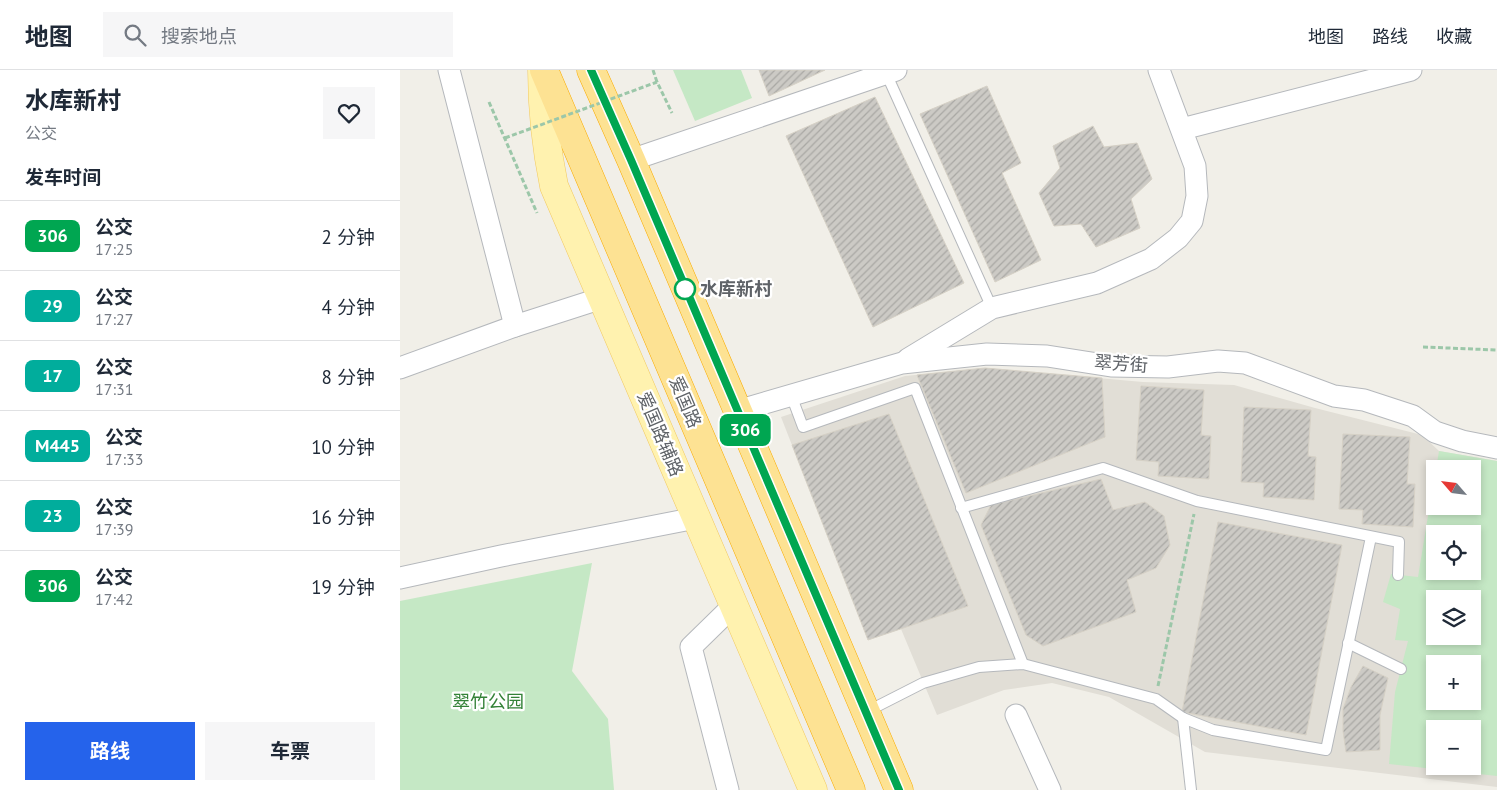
<!DOCTYPE html>
<html lang="zh">
<meta charset="utf-8">
<style>
body{margin:0;font-family:"PT Sans","Noto Sans SC",sans-serif;background:#f6f6f7;color:#1f2937;height:100vh;display:flex;flex-direction:column;font-size:19px;white-space:nowrap}
*{box-sizing:border-box;margin:0}
p{font-size:16px;color:#747a83}
.icon{flex:none;width:28px;height:28px;fill:none;stroke:currentColor;stroke-width:2;stroke-linecap:round;stroke-linejoin:round}
.map{position:relative;flex:1;overflow:hidden}
.side{display:flex;flex-direction:column;background:#fff;width:400px}
.side>*{flex:none}
.badge{padding:0 10px;border-radius:8px;font-size:18px;line-height:32px}
.needle{width:32px;rotate:298deg}
.buttons{position:absolute;left:1026px;top:390px;display:grid;gap:10px}
.buttons a{display:grid;place-items:center;width:55px;height:55px;border-radius:0px;background:#fff;box-shadow:0 2px 8px #0003;font-size:25px}
.map>.badge{position:absolute;translate:-50% -50%;box-shadow:0 0 0 2px #fff}
h2{padding:0 25px;font-size:19px;line-height:45px}
.round{display:grid;place-items:center;flex:none;width:52px;height:52px;border-radius:0px;background:#f6f6f7}
.head{display:flex;align-items:center;justify-content:space-between;height:85px;padding:0 25px}
h1{font-size:24px;font-weight:700;line-height:38px}
.primary-button{display:flex;gap:10px;margin-top:auto;padding:10px 25px}
.primary-button a{flex:1;height:58px;border-radius:0px;background:#2563eb;color:#fff;font-size:20px;font-weight:700;line-height:58px;text-align:center}
.primary-button a+a{background:#f6f6f7;color:#1f2937}
ul{padding:0;list-style:none}
li{display:flex;align-items:center;gap:15px;height:70px;padding:0 25px;border-top:1px solid #e0e1e3}
li div{flex:1}
li b{display:block;font-size:19px}
li em{font-style:normal}
li .badge{min-width:55px;font-weight:700;text-align:center}
header{display:flex;align-items:center;gap:30px;box-sizing:border-box;height:70px;padding:0 25px;background:#fff;border-bottom:1px solid #e0e1e3}
header strong{font-size:24px}
nav{display:flex;gap:28px;margin-inline-start:auto;font-size:18px}
.search{width:350px;height:45px;background:#f6f6f7;display:flex;align-items:center;gap:12px;box-sizing:border-box;padding:0 18px;border-radius:0px;color:#747a83;font-size:19px}
main{display:flex;flex:1;min-height:0}
.map>svg:first-child{display:block}
.education{fill:#e1ded6;fill-rule:evenodd}
.green{fill:#c5e8c5;fill-rule:evenodd}
.building{fill:url(#building-hatch);stroke:#d6d1c6}
.lines{fill:none;stroke-linecap:round;stroke-linejoin:round}
.lane-casing{stroke:#b5b8bc;stroke-width:12}
.street-casing{stroke:#b5b8bc;stroke-width:23}
.primary-casing{stroke:#f2c960;stroke-width:29}
.highway-casing{stroke:#f9ab00;stroke-width:29}
.path{stroke:#9cc7a9;stroke-width:3;stroke-dasharray:5 2.5;stroke-linecap:butt}
.lane{stroke:#fff;stroke-width:10}
.street{stroke:#fff;stroke-width:21}
.primary{stroke:#fff2af;stroke-width:28}
.highway{stroke:#fde293;stroke-width:28}
.path-bridge{stroke:#9cc7a9;stroke-width:3;stroke-dasharray:5 2.5;stroke-linecap:butt}
.line-casing{stroke:#fff;stroke-width:11}
.line{stroke:#00a651;stroke-width:8}
.stop-dot{fill:#fff;stroke:#00a651;stroke-width:2.5}
.labels{text-anchor:middle;stroke-width:4.5;stroke-linejoin:round;paint-order:stroke}
.stop-label{font-size:18px;font-weight:bold;fill:#5f6368;stroke:#fff;text-anchor:start}
.street-label{font-size:18px;fill:#5f6368;stroke:#fff}
.park-label{font-size:18px;fill:#348238;stroke:#fff}
</style>
<header>
<strong>地图</strong>
<div class="search"><svg class="icon" aria-label="search" viewBox="0 0 24 24"><circle cx="10" cy="10" r="6"/><path d="M15 15l6 6"/></svg>搜索地点</div>
<nav><a>地图</a><a>路线</a><a>收藏</a></nav>
</header>
<main>
<section class="side">
<div class="head"><div><h1>水库新村</h1><p>公交</p></div><a class="round"><svg class="icon" aria-label="heart" viewBox="0 0 24 24"><path d="M12 20l-8-8c-3-5 5-10 8-4 3-6 11-1 8 4z"/></svg></a></div>
<h2>发车时间</h2>
<ul>
<li><span class="badge" style="background:#00a651;color:#fff">306</span><div><b>公交</b><p>17:25</p></div><em>2 分钟</em></li>
<li><span class="badge" style="background:#01ad9c;color:#fff">29</span><div><b>公交</b><p>17:27</p></div><em>4 分钟</em></li>
<li><span class="badge" style="background:#01ad9c;color:#fff">17</span><div><b>公交</b><p>17:31</p></div><em>8 分钟</em></li>
<li><span class="badge" style="background:#01ad9c;color:#fff">M445</span><div><b>公交</b><p>17:33</p></div><em>10 分钟</em></li>
<li><span class="badge" style="background:#01ad9c;color:#fff">23</span><div><b>公交</b><p>17:39</p></div><em>16 分钟</em></li>
<li><span class="badge" style="background:#00a651;color:#fff">306</span><div><b>公交</b><p>17:42</p></div><em>19 分钟</em></li>
</ul>
<div class="primary-button"><a>路线</a><a>车票</a></div>
</section>
<div class="map">
<svg width="1097" height="720" viewBox="0 0 1097 720">
<defs>
<pattern id="building-hatch" width="6" height="6" patternUnits="userSpaceOnUse" patternTransform="scale(1.25)"><rect width="6" height="6" fill="#cccac5"/><path d="M-1 1l2-2M0 6l6-6M5 7l2-2" fill="none" stroke="#a9a8a4"/></pattern>
</defs>
<rect width="100%" height="100%" fill="#f1efe8"/>
<path class="education" d="M 585,298 L 743,312 L 834,315 L 915,338 L 1022,365 L 1039,381 L 1097,391 L 1097,717 L 805,682 L 709,627 L 652,613 L 604,620 L 537,645 L 501,559 L 468,570 L 381,347 L 505,306 ZM 1035,399 L 1072,399 L 1072,436 L 1035,436 ZM 1035,464 L 1072,464 L 1072,501 L 1035,501 ZM 1035,529 L 1072,529 L 1072,566 L 1035,566 ZM 1035,594 L 1072,594 L 1072,631 L 1035,631 ZM 1035,659 L 1072,659 L 1072,696 L 1035,696 Z"/>
<g class="green">
<polygon points="273,0 341,0 352,28 295,51"/>
<path d="M 1039,381 L 1097,391 L 1097,706 L 989,694 L 995,622 L 1008,571 L 995,570 L 1000,539 L 983,532 L 991,504 L 1018,507 L 1035,403 L 1035,436 L 1072,436 L 1072,399 L 1036,399 ZM 1035,464 L 1072,464 L 1072,501 L 1035,501 ZM 1035,529 L 1072,529 L 1072,566 L 1035,566 ZM 1035,594 L 1072,594 L 1072,631 L 1035,631 ZM 1035,659 L 1072,659 L 1072,696 L 1035,696 Z"/>
<polygon points="192,493 172,601 208,649 214,720 0,720 0,531"/>
</g>
<g class="building">
<polygon points="359,0 425,0 369,26"/>
<polygon points="587,16 621,93 602,103 641,190 595,212 520,44"/>
<polygon points="475,27 564,213 473,257 386,66"/>
<polygon points="693,56 704,77 737,73 752,109 731,129 740,158 696,177 681,154 654,156 639,123 660,98 653,76"/>
<polygon points="585,298 702,308 705,367 566,423 517,305"/>
<polygon points="741,316 804,320 801,365 811,366 809,409 758,406 759,392 736,390"/>
<polygon points="844,337 911,340 908,386 916,387 914,430 863,427 864,413 841,412"/>
<polygon points="489,344 568,536 468,570 392,375"/>
<polygon points="943,364 1010,367 1007,414 1015,414 1013,457 962,454 963,440 939,439"/>
<polygon points="701,409 713,440 745,432 764,446 770,475 756,498 727,510 736,542 643,576 626,565 581,455 591,435"/>
<polygon points="818,452 942,475 906,665 782,642"/>
<polygon points="963,596 988,608 980,645 980,680 946,682 943,661 943,639 951,617"/>
</g>
<g class="lines">
<g class="lane-casing">
<g id="lane">
<polyline points="486,3 592,238"/>
<polyline points="391,325 403,357 515,318 623,594"/>
<polyline points="561,438 703,398 797,431 999,472 998,505"/>
<polyline points="948,573 1001,599"/>
<polyline points="466,642 523,613 579,597 623,594 756,629 783,648 813,660 926,680 971,467"/>
<polyline points="783,648 791,720"/>
</g>
</g>
<g class="street-casing">
<g id="street">
<polyline points="49,0 115,256"/>
<polyline points="782,59 1011,0"/>
<polyline points="231,90 496,0"/>
<polyline points="508,289 592,238 697,213 751,189 778,168 792,151 797,126 795,96 759,0"/>
<polyline points="0,298 115,256 202,228"/>
<polyline points="337,341 502,293 587,284 647,286 711,296 768,297 818,291 845,293 934,326 964,330 1013,346 1035,362 1062,371 1097,378"/>
<polyline points="0,508 101,486 296,448"/>
<polyline points="616,645 650,720"/>
<polyline points="328,720 291,577 334,535"/>
</g>
</g>
<g class="primary-casing">
<path id="primary" d="M 142,0 C 142,40 146,77 154,116 L 413,720"/>
</g>
<g class="highway-casing">
<g id="highway">
<polyline points="144,0 451,720"/>
<polyline points="191,0 231,90 499,720"/>
</g>
</g>
<g class="path">
<polyline points="253,0 257,12"/>
<polyline points="89,32 137,143"/>
<polyline points="1023,277 1097,280"/>
<polyline points="758,616 794,444"/>
</g>
<use href="#lane" class="lane"/>
<use href="#street" class="street"/>
<use href="#primary" class="primary"/>
<use href="#highway" class="highway"/>
<polyline class="path-bridge" points="105,68 257,12 272,43"/>
</g>
<g class="lines">
<g class="line-casing">
<polyline id="line" points="191,0 231,90 499,720"/>
</g>
<use href="#line" class="line"/>
</g>
<circle class="stop-dot" cx="285" cy="219" r="10"/>
<g class="labels">
<g class="stop-label">
<text x="300" y="225">水库新村</text>
</g>
<g class="street-label">
<text transform="translate(721 294) rotate(4)" y="6">翠芳街</text>
<text transform="translate(285 332) rotate(67)" y="6">爱国路</text>
<text transform="translate(260 364) rotate(67)" y="6">爱国路辅路</text>
</g>
<g class="park-label">
<text x="88" y="638">翠竹公园</text>
</g>
</g>
</svg>
<div class="buttons">
<a><svg class="needle" viewBox="-14 -14 28 28"><path d="M0-13l5 13h-10z" fill="#e53935"/><path d="M0 13l5-13h-10z" fill="#747a83"/></svg></a>
<a><svg class="icon" aria-label="locate" viewBox="0 0 24 24"><circle cx="12" cy="12" r="6"/><path d="M12 2v4M12 18v4M2 12h4M18 12h4"/></svg></a>
<a><svg class="icon" aria-label="layers" viewBox="0 0 24 24"><path d="M12 4l9 5-9 5-9-5zM3 14l9 5 9-5"/></svg></a>
<a>+</a>
<a>−</a>
</div>
<b class="badge" style="left:345px;top:360px;background:#00a651;color:#fff">306</b>
</div>
</main>
